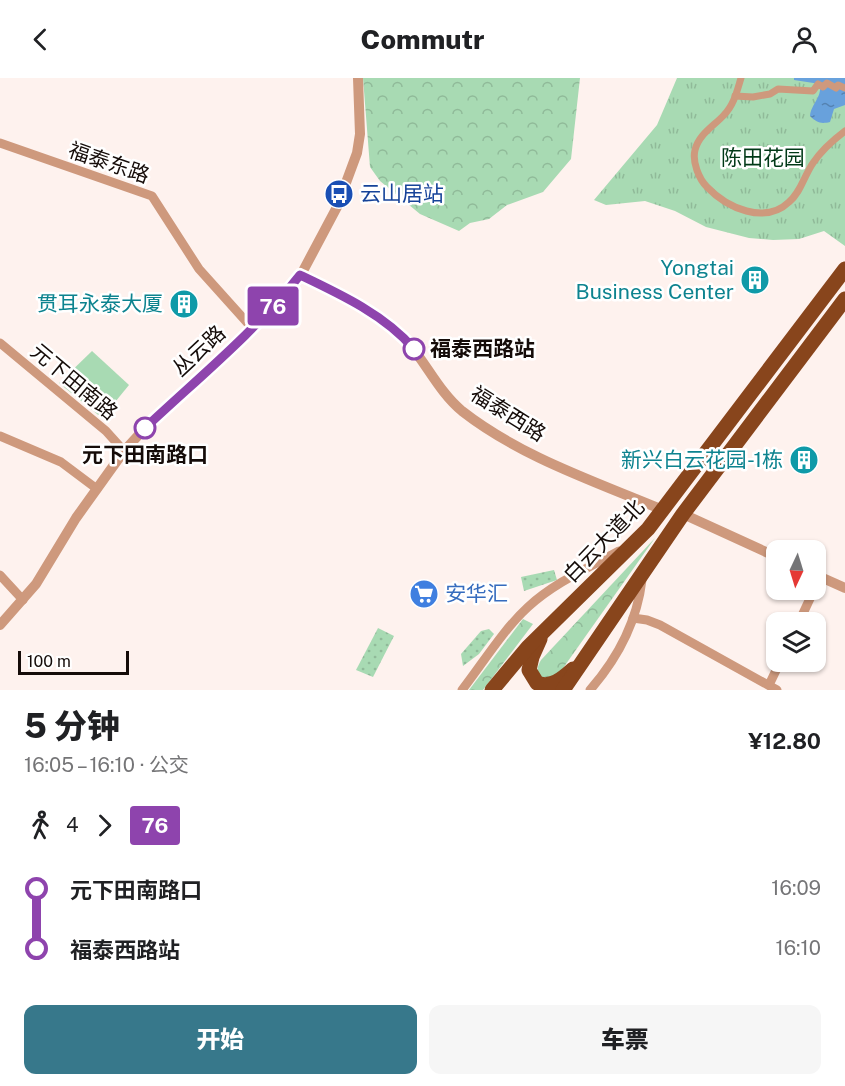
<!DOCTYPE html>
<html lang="zh">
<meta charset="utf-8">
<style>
body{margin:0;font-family:"Public Sans","Noto Sans SC",sans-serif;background:#f6f6f6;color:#202124;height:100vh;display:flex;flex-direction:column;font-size:22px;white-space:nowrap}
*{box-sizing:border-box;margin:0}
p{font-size:20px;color:#757577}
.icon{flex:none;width:33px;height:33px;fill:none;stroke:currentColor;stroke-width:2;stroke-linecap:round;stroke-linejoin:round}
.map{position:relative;height:612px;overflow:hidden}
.panel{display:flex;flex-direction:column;background:#fff;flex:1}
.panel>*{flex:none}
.badge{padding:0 12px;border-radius:4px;font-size:21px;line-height:39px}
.needle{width:39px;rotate:184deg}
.tools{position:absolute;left:766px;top:462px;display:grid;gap:12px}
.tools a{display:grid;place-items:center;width:60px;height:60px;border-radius:12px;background:#fff;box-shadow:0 2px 4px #0004;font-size:30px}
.scale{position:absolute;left:18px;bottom:15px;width:111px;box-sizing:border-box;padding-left:6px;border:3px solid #150c09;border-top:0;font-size:16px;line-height:21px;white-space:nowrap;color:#150c09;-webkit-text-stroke:4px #fff;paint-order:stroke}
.map>.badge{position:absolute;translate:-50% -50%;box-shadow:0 0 0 3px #fff}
.legs{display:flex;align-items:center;gap:9px;height:66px;padding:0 24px;font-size:20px}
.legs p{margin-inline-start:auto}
.summary{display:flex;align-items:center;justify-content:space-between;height:102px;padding:0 24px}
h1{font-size:33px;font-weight:800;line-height:45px}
.action{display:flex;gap:12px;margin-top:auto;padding:12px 24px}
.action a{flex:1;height:69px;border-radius:12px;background:#37788b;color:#fff;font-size:24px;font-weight:800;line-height:69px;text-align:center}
.action a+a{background:#f6f6f6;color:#202124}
ul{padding:0 24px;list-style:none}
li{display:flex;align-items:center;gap:21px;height:60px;font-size:22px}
li i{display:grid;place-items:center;width:9px;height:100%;margin:0 8px;background:currentColor}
li i::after{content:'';width:15px;height:15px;margin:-8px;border:4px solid;border-radius:50%;background:#fff}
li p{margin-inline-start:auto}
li:first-child i{background:linear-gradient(#0000 50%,currentColor 0)}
li:last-child i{background:linear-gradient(currentColor 50%,#0000 0)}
header{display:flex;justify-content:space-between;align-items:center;height:78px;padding:0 24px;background:#fff;font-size:27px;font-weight:800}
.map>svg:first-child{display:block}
.grass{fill:url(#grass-dots)}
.forest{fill:url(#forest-crowns)}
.park{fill:url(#park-tufts)}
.pitch{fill:#a8dab3}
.water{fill:url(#water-ripples)}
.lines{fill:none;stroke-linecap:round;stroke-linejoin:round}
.pedestrian{stroke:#ce997d;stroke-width:7}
.minor{stroke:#ce997d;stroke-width:9}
.tertiary{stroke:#ce997d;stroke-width:10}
.trunk{stroke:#88451c;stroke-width:15}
.line-1-casing{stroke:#fff;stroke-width:14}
.line-1{stroke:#8e44ad;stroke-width:9}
.stop-1-dot{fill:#fff;stroke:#8e44ad;stroke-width:3}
.labels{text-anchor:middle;stroke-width:5;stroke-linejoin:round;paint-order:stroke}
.park-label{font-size:21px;fill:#003917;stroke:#fff}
.street-label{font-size:21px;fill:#150c09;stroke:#fff}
.transit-label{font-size:21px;fill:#164399;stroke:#fff;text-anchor:start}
.culture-label{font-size:21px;fill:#0d838f;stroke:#fff;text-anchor:end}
.stop-label{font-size:21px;font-weight:bold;fill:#150c09;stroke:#fff;text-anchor:start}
.shop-label{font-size:21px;fill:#366cbe;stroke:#fff;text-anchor:start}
</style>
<header><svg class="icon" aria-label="back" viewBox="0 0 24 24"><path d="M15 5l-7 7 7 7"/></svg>Commutr<svg class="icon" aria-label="person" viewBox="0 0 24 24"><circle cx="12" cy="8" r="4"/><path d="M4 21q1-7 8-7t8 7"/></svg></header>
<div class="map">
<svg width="845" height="612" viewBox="0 0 845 612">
<defs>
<pattern id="grass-dots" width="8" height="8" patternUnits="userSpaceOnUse" patternTransform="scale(1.5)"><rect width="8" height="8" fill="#a8dab3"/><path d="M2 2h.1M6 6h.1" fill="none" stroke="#90ba99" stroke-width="1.8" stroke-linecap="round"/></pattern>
<pattern id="forest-crowns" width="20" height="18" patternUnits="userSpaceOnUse" patternTransform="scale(1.5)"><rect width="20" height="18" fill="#a8dab3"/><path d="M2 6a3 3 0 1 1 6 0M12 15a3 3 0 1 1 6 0" fill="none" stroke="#90ba99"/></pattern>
<pattern id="park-tufts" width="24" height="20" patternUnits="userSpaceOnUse" patternTransform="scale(1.5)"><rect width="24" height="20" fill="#a8dab3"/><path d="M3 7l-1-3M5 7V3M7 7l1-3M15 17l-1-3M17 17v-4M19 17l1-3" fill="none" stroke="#90ba99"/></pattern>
<pattern id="water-ripples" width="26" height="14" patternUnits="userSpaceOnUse" patternTransform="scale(1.5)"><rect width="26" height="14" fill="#68a1dc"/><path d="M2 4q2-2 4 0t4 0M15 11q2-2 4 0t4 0" fill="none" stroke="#5482b1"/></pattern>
</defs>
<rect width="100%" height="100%" fill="#fef2ee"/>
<g class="grass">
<polygon points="554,492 557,502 524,513 521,499"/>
<polygon points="378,550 394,558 373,599 356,592"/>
<polygon points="489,551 494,556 479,576 463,588 461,576 481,553"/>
</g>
<g class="forest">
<polygon points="363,0 580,0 571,81 543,114 507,127 489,141 470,145 459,153 420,136 380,103 370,89"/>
<path d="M 655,460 L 561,593 L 555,599 L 541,600 C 536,593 537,589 541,582 Z"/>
<polygon points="523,541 533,546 483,612 469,612"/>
</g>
<polygon class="park" points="677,0 845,0 845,168 824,153 799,161 773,162 749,160 706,149 675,133 645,123 606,127 594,122 657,47"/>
<polygon class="pitch" points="92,273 129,307 102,340 59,305"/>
<path class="water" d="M 794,0 L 845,0 L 845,27 L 834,31 L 830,44 C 821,46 817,45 810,38 C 811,26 822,20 820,6 L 794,2 Z"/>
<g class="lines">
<g class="pedestrian">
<path d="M 741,0 C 737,13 734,27 724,37 C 714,48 699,56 695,72 C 692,84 699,101 707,109 C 727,130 765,147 789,124 C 801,114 804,98 813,85 C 821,73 833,62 845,53"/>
<polyline points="735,18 753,19 770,16 778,11 813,13 818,6 823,9 827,5 836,10 838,7 845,10"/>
</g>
<g class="minor">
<polyline points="0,65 152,118 199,191 252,250"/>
<polyline points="0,265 106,353 124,373"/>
<polyline points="0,358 61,384 97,411"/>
<polyline points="0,497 23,522"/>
<polyline points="633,540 647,542 660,547 777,612"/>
<polyline points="799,544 814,512"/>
<polyline points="769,607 780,584"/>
<path d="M 462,612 C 483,585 503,552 528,529 C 554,505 588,490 619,473"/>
<path d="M 590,612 C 617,581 637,543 642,502"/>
</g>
<g class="tertiary">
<path d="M 300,197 C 332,212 382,235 405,261 C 426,284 438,313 462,333 C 521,379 594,403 663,432"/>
<polyline points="683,436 777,479"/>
<polyline points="816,497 845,510"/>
<polyline points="0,547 36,506 76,440 124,373 145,350 252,250 285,216 303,193 337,129 357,75 360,56 358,0"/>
</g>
<g class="trunk">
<path d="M 540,561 L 532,579 L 529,592 L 537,605 C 551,611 563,600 573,591"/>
<polyline points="492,612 528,569 648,451 845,191"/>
<polyline points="563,612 683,436 845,221"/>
</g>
</g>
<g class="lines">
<g class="line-1-casing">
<path id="line-1" d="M 145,350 C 197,301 255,254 300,197 C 340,216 385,237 414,271"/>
</g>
<use href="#line-1" class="line-1"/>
</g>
<defs>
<g id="bus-disc" transform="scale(1.5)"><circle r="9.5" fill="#1a4fb4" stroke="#fff"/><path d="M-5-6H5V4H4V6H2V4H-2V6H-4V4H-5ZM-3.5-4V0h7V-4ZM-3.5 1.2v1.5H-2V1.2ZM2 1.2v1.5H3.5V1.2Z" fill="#fff"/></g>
<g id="building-disc" transform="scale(1.5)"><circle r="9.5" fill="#0f9aa8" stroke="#fff"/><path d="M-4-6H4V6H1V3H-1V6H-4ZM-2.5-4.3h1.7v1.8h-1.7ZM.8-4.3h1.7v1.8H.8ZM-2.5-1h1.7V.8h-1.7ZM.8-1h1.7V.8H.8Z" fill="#fff"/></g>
<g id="supermarket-disc" transform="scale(1.5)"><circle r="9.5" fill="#3f7fe0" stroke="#fff"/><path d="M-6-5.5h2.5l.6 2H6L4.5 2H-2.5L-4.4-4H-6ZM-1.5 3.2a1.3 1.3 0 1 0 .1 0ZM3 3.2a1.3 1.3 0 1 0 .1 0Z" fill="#fff"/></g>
</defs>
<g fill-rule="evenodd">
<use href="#bus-disc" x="339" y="116"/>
<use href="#building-disc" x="755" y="202"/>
<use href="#building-disc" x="184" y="226"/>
<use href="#building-disc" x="804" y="382"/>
<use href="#supermarket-disc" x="424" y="516"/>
</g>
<g class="stop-1-dot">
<circle cx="414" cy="271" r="10"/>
<circle cx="145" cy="350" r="10"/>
</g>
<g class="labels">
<g class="park-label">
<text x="763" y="87">陈田花园</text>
</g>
<g class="street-label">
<text transform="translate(109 85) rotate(19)" y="7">福泰东路</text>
<text transform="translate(199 273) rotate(-43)" y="7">丛云路</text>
<text transform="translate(74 304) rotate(40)" y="7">元下田南路</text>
<text transform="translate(508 336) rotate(32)" y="7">福泰西路</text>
<text transform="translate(604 463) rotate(-46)" y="7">白云大道北</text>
</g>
<g class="transit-label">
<text x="360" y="123">云山居站</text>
</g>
<g class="culture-label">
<text x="734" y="197">Yongtai<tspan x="734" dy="24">Business Center</tspan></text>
<text x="163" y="233">贯耳永泰大厦</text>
<text x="783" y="389">新兴白云花园-1栋</text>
</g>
<g class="stop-label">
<text x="430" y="278">福泰西路站</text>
<text x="145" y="384" text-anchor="middle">元下田南路口</text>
</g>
<g class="shop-label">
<text x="445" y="523">安华汇</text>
</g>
</g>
</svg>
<div class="tools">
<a><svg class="needle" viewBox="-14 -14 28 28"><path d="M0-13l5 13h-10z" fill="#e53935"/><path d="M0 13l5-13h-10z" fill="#757577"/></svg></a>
<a><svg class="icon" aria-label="layers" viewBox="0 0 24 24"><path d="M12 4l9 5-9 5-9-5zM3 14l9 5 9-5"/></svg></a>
</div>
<div class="scale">100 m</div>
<b class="badge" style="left:273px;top:228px;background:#8e44ad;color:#fff">76</b>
</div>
<section class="panel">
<div class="summary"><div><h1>5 分钟</h1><p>16:05 – 16:10 · 公交</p></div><b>¥12.80</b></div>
<div class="legs"><svg class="icon" aria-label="walk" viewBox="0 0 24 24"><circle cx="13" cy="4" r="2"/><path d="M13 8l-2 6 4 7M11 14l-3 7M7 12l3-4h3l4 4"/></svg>4<svg class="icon" aria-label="forward" viewBox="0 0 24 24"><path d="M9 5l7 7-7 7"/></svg><b class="badge" style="background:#8e44ad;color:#fff">76</b></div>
<ul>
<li><i style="color:#8e44ad"></i><b>元下田南路口</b><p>16:09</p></li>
<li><i style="color:#8e44ad"></i><b>福泰西路站</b><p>16:10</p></li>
</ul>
<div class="action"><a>开始</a><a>车票</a></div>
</section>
